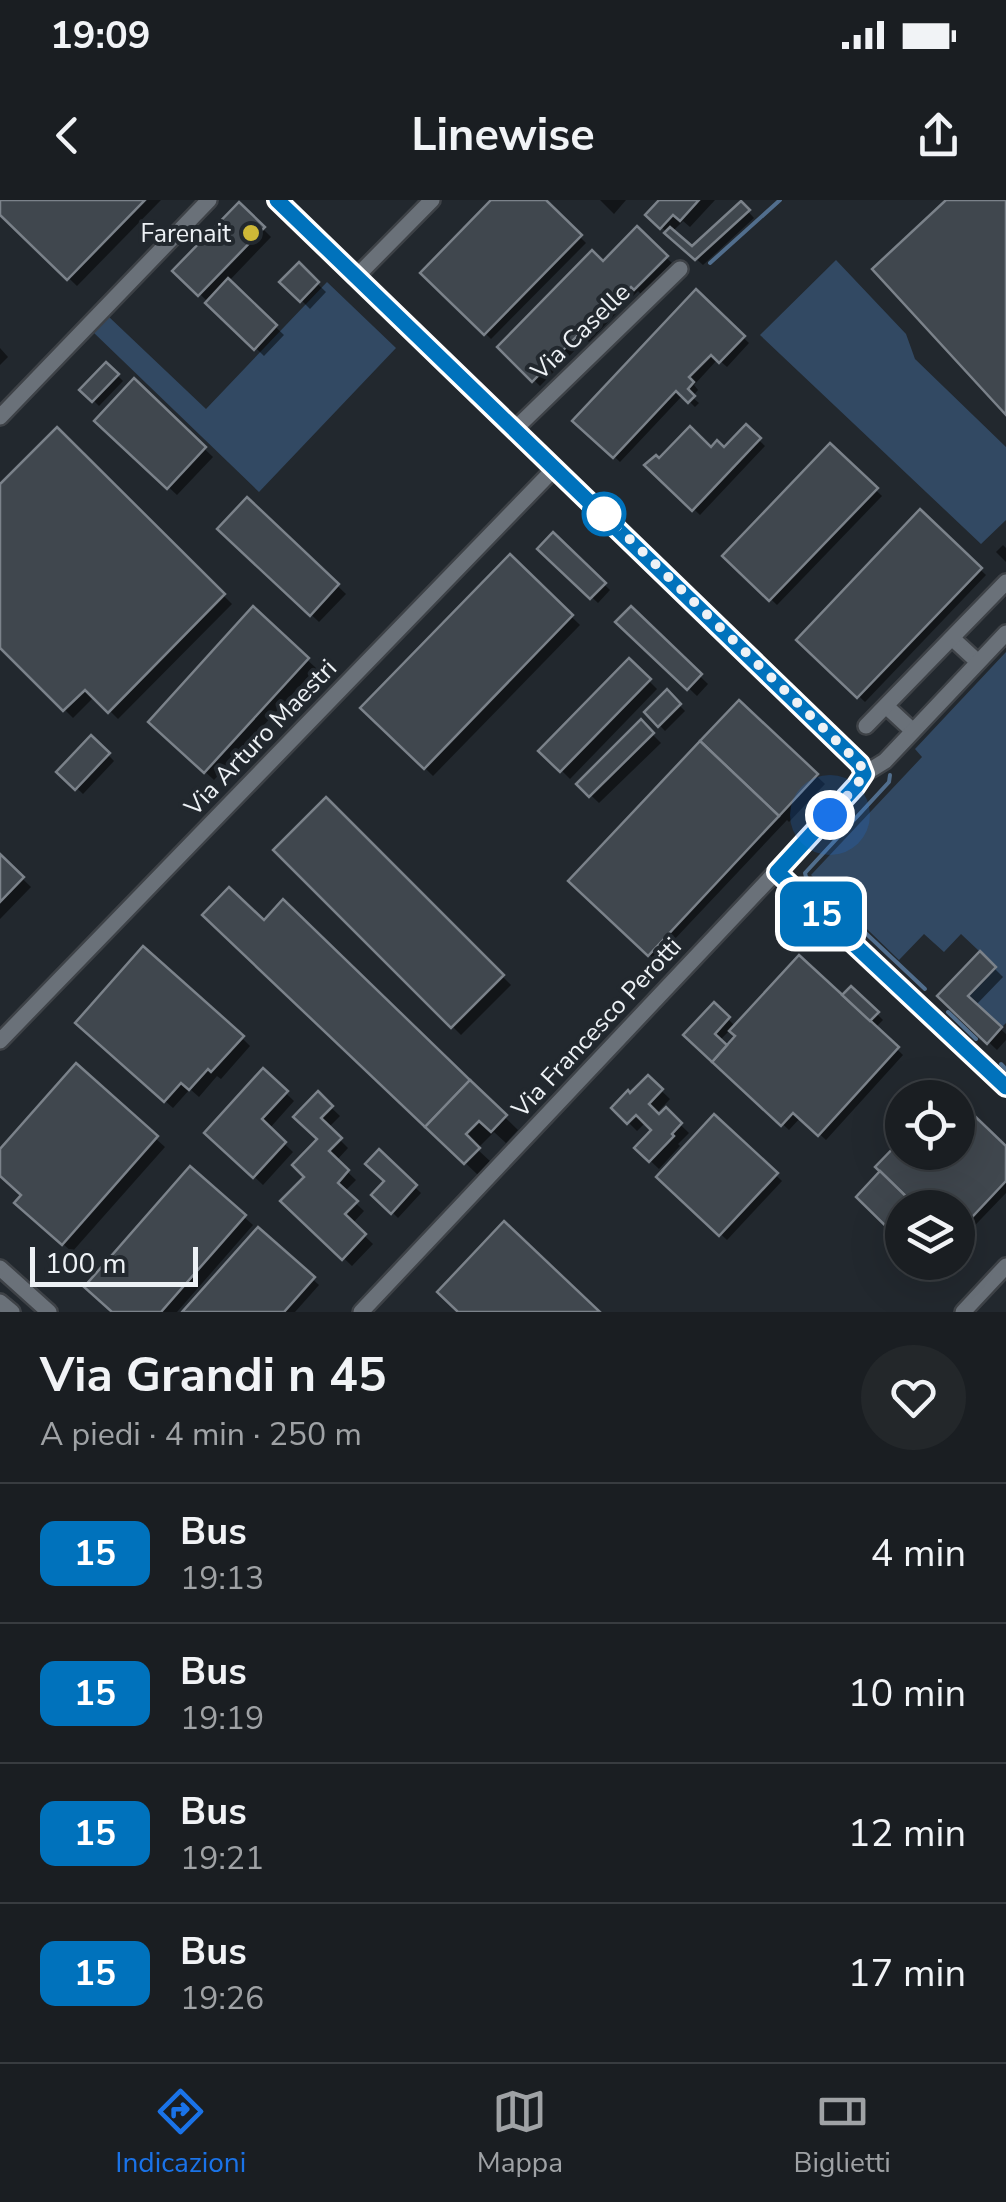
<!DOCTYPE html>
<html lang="it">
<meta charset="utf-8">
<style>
body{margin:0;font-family:"Nunito Sans",sans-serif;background:#23272a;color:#f1f3f6;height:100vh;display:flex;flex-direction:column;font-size:38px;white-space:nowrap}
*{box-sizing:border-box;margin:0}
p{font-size:32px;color:#9fa2a5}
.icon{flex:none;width:55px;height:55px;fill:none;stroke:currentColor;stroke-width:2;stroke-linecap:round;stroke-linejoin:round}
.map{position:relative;height:1112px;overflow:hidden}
.panel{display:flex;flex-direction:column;background:#1a1e22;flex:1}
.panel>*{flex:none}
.badge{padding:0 20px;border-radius:15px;font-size:35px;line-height:65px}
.tools{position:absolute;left:885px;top:880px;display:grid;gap:20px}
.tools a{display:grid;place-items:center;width:90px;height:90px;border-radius:50%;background:#1a1e22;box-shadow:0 10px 40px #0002,0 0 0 2px #383c40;font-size:50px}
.scale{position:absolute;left:30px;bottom:25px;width:168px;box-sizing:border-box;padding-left:10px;border:5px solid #edf1f5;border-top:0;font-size:28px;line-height:35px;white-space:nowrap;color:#edf1f5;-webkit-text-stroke:8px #22282e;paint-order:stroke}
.you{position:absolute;width:50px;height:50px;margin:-25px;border:8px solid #fff;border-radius:50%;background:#1a73e8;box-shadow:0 0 0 15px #1a73e833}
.map>.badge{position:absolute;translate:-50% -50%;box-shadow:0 0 0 5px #fff}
.round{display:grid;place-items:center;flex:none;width:105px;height:105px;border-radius:52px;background:#23272a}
.overview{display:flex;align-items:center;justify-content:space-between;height:170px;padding:0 40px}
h1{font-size:48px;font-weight:700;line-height:75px}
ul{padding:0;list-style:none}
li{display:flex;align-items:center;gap:30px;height:140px;padding:0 40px;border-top:2px solid #383c40}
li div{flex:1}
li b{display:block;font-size:38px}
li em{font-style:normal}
li .badge{min-width:110px;font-weight:700;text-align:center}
.status{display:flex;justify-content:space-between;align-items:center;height:70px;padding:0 50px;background:#1a1e22;direction:ltr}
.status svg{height:28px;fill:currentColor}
header{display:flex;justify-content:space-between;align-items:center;height:130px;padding:0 40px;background:#1a1e22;font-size:45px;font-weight:700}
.tab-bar{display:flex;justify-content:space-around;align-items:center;height:140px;border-top:2px solid #383c40;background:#1a1e22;font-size:28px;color:#9fa2a5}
.tab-bar a{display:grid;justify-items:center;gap:5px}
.tab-bar .on{color:#1a73e8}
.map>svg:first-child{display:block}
.green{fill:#324963}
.shadow{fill:#0007;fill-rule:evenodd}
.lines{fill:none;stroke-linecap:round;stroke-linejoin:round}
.stream{stroke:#516e8d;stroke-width:4}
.building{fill:#40474e;stroke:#7b828a;stroke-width:2.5}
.minor-casing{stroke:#3e4247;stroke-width:20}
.minor{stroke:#6a7179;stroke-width:15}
.line-casing{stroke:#fff;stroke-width:22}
.line{stroke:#0072bc;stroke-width:15}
.walk{stroke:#edf1f5;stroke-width:10;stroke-dasharray:0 18}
.poi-dot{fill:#ceb837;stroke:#22282e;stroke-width:4}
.stop-dot{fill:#fff;stroke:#0072bc;stroke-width:5}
.labels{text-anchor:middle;stroke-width:8;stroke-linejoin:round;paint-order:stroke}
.poi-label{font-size:25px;fill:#edf1f5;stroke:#22282e;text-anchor:end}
.street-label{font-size:25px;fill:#edf1f5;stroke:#22282e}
</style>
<div class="status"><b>19:09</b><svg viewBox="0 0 49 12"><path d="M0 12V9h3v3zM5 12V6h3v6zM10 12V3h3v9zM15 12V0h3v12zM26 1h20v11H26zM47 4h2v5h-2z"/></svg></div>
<header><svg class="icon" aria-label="back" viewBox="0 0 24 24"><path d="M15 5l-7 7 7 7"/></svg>Linewise<svg class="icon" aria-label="share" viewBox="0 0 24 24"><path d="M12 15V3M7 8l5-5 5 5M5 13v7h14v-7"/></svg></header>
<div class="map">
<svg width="1006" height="1112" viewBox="0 0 1006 1112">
<rect width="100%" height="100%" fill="#22282e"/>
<g class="green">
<polygon points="836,60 906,134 915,159 1006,247 1006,320 981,344 760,135"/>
<polygon points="327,82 396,148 259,292 93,132 108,116 206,209"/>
<polygon points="1006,452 1006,823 1002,827 968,796 996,767 961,734 944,752 924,734 899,760 811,675 922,557 915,549"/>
</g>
<g class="shadow">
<polygon points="0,0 161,0 77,86 0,12"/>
<polygon points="495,0 543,0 586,43 491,139 424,73"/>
<polygon points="600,0 626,0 614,14"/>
<polygon points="662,0 715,0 690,27 683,21 672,32 692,50 741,4 754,18 703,65 648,15"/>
<polygon points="239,5 271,37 228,82 284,135 264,156 176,71"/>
<polygon points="637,30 672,63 641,94 638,91 589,142 586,139 540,186 500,147 603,64"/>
<polygon points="299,66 326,92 310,109 283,82"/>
<polygon points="696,93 749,143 727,167 718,159 694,185 698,190 692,197 699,203 695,207 683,195 620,262 576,220"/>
<polygon points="0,148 8,157 0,165"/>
<polygon points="107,165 123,181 99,206 83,190"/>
<polygon points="134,182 213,257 177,295 98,221"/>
<polygon points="746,228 765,246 700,315 648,265 711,250 724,251"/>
<polygon points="57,230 232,404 118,519 95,496 73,518 0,445 0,288"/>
<polygon points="830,246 882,296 777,405 726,356"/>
<polygon points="247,300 346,394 319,422 220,329"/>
<polygon points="920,313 986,375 865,502 800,440"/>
<polygon points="553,336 610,390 598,403 541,349"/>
<polygon points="1003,345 1006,348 1006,362 996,352"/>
<polygon points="510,357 580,425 433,576 364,508"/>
<polygon points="253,410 316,468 214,580 151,522"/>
<polygon points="631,410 708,484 697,496 619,422"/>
<polygon points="629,461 657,489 570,579 542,551"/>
<polygon points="667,493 685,511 665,531 647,512"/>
<polygon points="739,503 825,584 789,622 787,620 655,760 572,681"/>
<polygon points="641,523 661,543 599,603 579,584"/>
<polygon points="92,538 114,561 83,594 60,572"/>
<polygon points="326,601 511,785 461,835 277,650"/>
<polygon points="0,657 31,687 0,719"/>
<polygon points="283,703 518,930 506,943 494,932 477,949 491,962 478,975 205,715 264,724"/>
<polygon points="981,755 1003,777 975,806 1006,834 1006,840 997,850 940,796"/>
<path d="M 843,799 L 877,814 L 883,820 L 875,828 L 903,855 L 826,940 L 801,917 L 789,930 L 687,835 L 714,805 L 736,827 ZM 731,829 L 738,836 L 727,849 L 719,841 Z"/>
<polygon points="87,831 242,838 250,846 221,879 217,876 199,897 190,889 173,908"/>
<polygon points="76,867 165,947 72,1052 26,1011 24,995 0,973 0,953"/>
<polygon points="264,872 294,901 269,929 293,952 263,985 208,933"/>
<polygon points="648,878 670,899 656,914 659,918 666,911 689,933 678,944 680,946 659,969 637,948 655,930 646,922 637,931 614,908 630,896"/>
<polygon points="318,895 340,916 328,928 348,948 336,961 356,980 344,992 364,1011 352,1024 373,1044 352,1066 284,1001 307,977 320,939"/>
<polygon points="958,903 1006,950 1006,993 958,1043 958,1008 902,1008 902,1039 859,997 884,971 879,967 902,942 902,952 958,952"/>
<polygon points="714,918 782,981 727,1040 659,977"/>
<polygon points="379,953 421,993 398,1018 375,995 387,981"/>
<polygon points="244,1017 253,1025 177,1112 114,1112"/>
<polygon points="258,1030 319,1085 295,1112 186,1112"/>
</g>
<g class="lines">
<g class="stream">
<polyline points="710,63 780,0"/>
<polyline points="890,575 889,582 805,673 806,677 925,789"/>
<polyline points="948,812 976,839"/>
<polyline points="1001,864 1006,869"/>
</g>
</g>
<g class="building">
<polygon points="0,0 145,0 67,80 0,15"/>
<polygon points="491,0 546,0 582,35 484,135 420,73"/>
<polygon points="659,0 699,0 680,21 673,15 660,29 645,15"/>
<polygon points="946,0 1006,0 1006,215 872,69"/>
<polygon points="741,1 750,10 695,60 664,33 670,27 692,46"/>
<polygon points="239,2 265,27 198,96 172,71"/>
<polygon points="637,26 668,56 634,90 631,87 581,138 578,135 532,182 497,147 592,50 603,61"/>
<polygon points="299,62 319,82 300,102 279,82"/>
<polygon points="228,78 277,125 254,150 205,103"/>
<polygon points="696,89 745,136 719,163 711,155 689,177 694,182 688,189 695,196 688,203 676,191 613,258 572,221"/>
<polygon points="106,162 119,174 92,202 79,190"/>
<polygon points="134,178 206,247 167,289 94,221"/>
<polygon points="746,224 761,238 692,311 644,265 656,255 659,258 690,226 711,247 717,240 724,247"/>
<polygon points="57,227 225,394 108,513 85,490 63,511 0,448 0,284"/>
<polygon points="830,243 878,288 769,401 722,356"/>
<polygon points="247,297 339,384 310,416 217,329"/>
<polygon points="920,309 982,368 857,498 796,440"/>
<polygon points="553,332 606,383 590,399 537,349"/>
<polygon points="510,354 573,415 424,569 360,508"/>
<polygon points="253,406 309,458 204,573 148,522"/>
<polygon points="631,406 702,474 687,490 615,422"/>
<polygon points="629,458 651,479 560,572 538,551"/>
<polygon points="667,489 681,504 658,527 644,512"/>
<polygon points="739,500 818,574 779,616 700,541"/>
<polygon points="641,519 654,533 589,597 576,584"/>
<polygon points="91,535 110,553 75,590 56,572"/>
<polygon points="700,541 779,616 648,756 568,681"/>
<polygon points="326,597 504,775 451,828 273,650"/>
<polygon points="0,654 24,677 0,702"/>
<polygon points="229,687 264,720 283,699 470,880 425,927 202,715"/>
<polygon points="143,746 244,836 211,872 208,869 189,890 181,883 164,902 75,823"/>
<polygon points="980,751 996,767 968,796 1002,827 987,844 937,796"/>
<polygon points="799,755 899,847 818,936 793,913 781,926 712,862 735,836 729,831"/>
<polygon points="851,786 879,812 870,821 842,795"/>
<polygon points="714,802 730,817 715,834 727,845 712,862 683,835"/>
<polygon points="76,863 158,936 62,1045 14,1003 21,995 0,976 0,949"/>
<polygon points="263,868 288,891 262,919 286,942 253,978 204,933"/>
<polygon points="648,875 663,889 649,904 659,914 666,907 682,923 672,934 674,936 649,962 634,948 651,930 636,915 627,924 611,908 628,890 630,893"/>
<polygon points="470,880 507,915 491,932 479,921 466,934 480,948 464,964 425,927"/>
<polygon points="318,891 333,906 321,918 342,938 329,951 349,970 338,983 358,1001 345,1014 366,1034 342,1060 280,1001 304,977 292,965 317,939 293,917"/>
<polygon points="958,900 1006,946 1006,981 958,1032 958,1008 918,1008 875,967 902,939 902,952 958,952"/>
<polygon points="714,914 778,973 719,1036 656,977"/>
<polygon points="379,949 417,985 391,1014 371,995 384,981 365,964"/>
<polygon points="190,966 246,1015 161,1112 112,1112 84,1087"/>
<polygon points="880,971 918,1008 902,1008 902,1042 856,997"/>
<polygon points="504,1021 600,1112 458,1112 437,1092"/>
<polygon points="258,1027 315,1077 284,1112 182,1112"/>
</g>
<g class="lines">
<g class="minor-casing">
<g id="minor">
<polyline points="277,0 860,564 864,574"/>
<polyline points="357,76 432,0"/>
<polyline points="0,217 209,0"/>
<polyline points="515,229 680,69"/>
<polyline points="952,438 978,462"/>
<polyline points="886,506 913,531"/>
<polyline points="866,526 1006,382"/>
<polyline points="777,673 1006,887"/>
<polyline points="0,841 555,268"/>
<polyline points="0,1068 49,1112"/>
<polyline points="0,1102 12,1112"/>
<polyline points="361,1112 857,586 864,574 885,561 1006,433"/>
<polyline points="963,1112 1006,1066"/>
</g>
</g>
<use href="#minor" class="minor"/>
</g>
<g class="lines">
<g class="line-casing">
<polyline id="line" points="277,0 860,564 864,574 856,586 777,672 1006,887"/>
</g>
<use href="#line" class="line"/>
<polyline class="walk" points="604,314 860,564 864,574 856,586 830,615"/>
</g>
<circle class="poi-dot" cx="251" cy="33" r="10"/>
<circle class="stop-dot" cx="604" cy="314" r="20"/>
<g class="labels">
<g class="poi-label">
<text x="231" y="42">Farenait</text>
</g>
<g class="street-label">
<text transform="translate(580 131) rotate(-44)" y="9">Via Caselle</text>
<text transform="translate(260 537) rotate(-46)" y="9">Via Arturo Maestri</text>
<text transform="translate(596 827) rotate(-47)" y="9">Via Francesco Perotti</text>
</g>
</g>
</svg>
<div class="tools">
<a><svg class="icon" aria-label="locate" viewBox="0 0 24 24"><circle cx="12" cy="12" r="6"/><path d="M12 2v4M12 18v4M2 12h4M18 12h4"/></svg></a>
<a><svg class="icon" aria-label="layers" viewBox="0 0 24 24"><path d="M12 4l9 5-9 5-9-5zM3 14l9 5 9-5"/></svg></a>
</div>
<div class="scale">100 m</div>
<div class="you" style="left:830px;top:615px"></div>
<b class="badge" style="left:821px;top:714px;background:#0072bc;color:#fff">15</b>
</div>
<section class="panel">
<div class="overview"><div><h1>Via Grandi n 45</h1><p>A piedi · 4 min · 250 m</p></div><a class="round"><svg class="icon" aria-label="heart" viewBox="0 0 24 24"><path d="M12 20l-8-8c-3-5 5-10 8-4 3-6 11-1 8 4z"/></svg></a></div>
<ul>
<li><span class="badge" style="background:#0072bc;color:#fff">15</span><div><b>Bus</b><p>19:13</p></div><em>4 min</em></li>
<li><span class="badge" style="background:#0072bc;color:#fff">15</span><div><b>Bus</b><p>19:19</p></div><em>10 min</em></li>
<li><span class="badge" style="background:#0072bc;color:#fff">15</span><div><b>Bus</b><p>19:21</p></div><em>12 min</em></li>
<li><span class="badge" style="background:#0072bc;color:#fff">15</span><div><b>Bus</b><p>19:26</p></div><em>17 min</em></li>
</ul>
</section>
<nav class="tab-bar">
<a class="on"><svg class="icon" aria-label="directions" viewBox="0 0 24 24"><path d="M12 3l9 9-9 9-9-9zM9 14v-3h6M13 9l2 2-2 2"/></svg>Indicazioni</a>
<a><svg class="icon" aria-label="map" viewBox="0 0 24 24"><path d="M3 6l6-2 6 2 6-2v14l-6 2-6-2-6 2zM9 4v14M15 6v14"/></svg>Mappa</a>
<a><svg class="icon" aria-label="tickets" viewBox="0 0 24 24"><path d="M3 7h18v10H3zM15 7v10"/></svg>Biglietti</a>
</nav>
